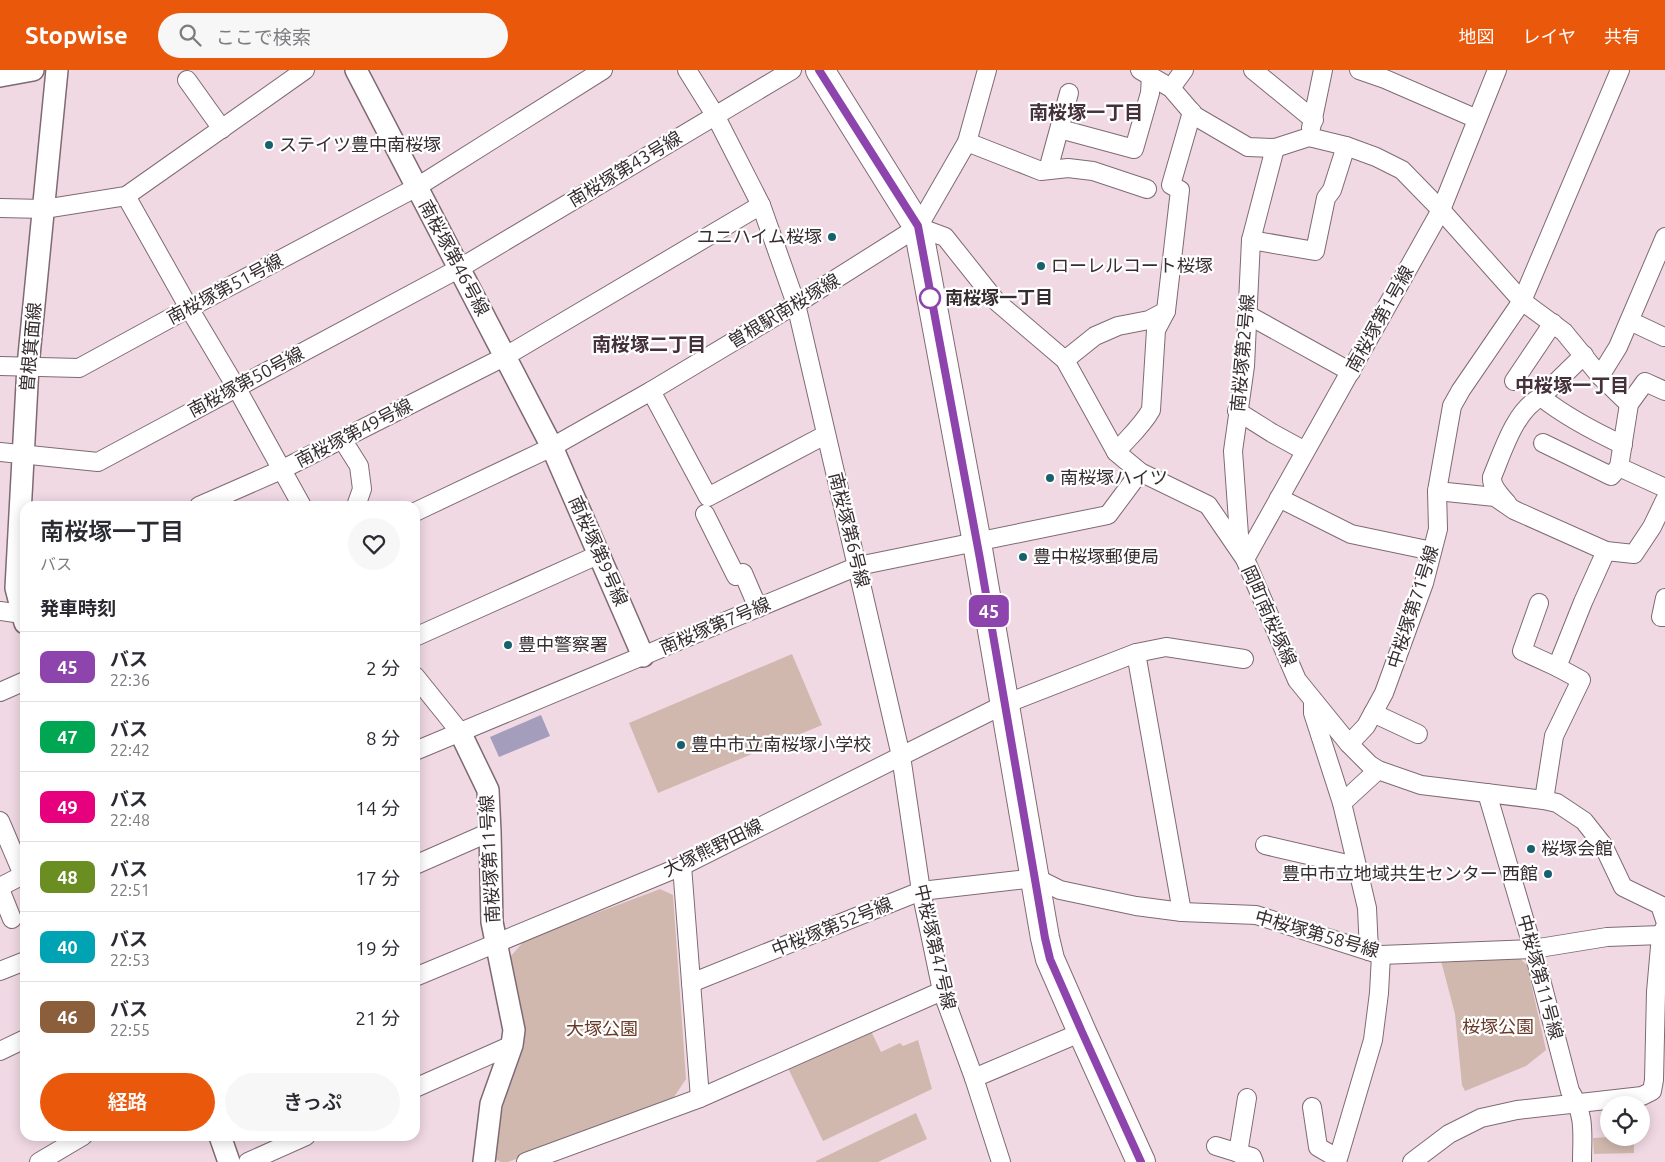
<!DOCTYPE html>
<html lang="ja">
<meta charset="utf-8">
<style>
body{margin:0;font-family:Ubuntu,"Noto Sans JP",sans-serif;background:#f7f7f7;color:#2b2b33;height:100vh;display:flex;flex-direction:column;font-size:19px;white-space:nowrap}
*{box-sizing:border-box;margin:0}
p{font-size:16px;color:#7c7c81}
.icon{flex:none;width:28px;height:28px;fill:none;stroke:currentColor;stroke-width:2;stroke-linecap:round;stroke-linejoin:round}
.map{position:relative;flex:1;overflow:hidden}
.panel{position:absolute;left:20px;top:431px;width:400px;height:640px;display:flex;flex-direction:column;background:#fff;border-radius:15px;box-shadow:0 2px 12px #0003}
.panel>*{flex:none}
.badge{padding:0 10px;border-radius:8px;font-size:18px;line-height:32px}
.tools{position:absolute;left:1600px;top:1026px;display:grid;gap:10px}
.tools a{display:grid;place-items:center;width:50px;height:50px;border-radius:50%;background:#fff;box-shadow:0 2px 12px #0003;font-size:25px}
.map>.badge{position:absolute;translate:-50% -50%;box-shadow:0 0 0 2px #fff}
h2{padding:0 20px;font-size:19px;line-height:45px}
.round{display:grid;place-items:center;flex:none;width:52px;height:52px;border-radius:26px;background:#f7f7f7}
.head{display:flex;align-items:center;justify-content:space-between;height:85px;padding:0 20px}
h1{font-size:24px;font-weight:600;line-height:38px}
.action{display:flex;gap:10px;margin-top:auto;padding:10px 20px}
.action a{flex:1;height:58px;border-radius:30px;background:#ea580c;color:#fff;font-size:20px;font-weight:600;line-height:58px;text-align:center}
.action a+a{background:#f7f7f7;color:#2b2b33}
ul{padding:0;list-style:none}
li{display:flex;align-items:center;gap:15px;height:70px;padding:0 20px;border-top:1px solid #e1e1e2}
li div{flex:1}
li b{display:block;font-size:19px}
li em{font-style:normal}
li .badge{min-width:55px;font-weight:700;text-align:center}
header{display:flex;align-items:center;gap:30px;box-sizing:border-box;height:70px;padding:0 25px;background:#ea580c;color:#fff}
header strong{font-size:24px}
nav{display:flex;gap:28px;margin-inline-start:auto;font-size:18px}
.search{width:350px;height:45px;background:#f7f7f7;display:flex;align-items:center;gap:12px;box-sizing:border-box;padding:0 18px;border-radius:28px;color:#7c7c81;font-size:19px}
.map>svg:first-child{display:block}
.green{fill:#d1b8af}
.water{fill:#a49ebc}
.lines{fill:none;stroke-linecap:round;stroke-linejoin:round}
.minor-casing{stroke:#7f6a74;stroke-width:20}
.tertiary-casing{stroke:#7f6a74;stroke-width:24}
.trunk-casing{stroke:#7f6a74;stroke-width:30}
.minor{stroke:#fff;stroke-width:18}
.tertiary{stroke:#fff;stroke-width:21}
.trunk{stroke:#fff;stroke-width:28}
.line-casing{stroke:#fff;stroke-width:11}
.line{stroke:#8e44ad;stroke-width:8}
.poi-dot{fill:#17616f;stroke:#fff;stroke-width:2}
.stop-dot{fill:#fff;stroke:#8e44ad;stroke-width:2.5}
.labels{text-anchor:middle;stroke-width:4.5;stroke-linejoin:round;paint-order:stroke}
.poi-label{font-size:18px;fill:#362d31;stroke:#fff;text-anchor:start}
.street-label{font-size:18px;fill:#362d31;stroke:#fff}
.stop-label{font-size:18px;font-weight:bold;fill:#362d31;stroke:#fff;text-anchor:start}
.park-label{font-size:18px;fill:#6a3a28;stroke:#fff}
.neighbourhood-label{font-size:19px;font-weight:bold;fill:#44313a;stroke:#fff}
</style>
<header>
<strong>Stopwise</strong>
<div class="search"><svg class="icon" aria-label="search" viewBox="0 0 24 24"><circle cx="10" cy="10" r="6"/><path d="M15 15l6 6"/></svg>ここで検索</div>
<nav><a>地図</a><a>レイヤ</a><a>共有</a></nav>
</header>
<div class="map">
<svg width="1665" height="1092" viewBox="0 0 1665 1092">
<rect width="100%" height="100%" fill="#f1d9e4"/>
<g class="green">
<polygon points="792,584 822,655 658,723 629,653"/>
<polygon points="660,819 673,825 686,1009 670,1033 508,1092 501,1092 493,1088 506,1021 522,973 519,926 510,887 525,870"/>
<polygon points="1515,884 1527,895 1546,980 1526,996 1465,1021 1462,1015 1455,944 1441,891"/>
<polygon points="871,961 881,982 900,973 903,976 918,970 932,1019 823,1071 788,998"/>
<polygon points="916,1043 927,1069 878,1092 816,1092 816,1091"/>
<polygon points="1609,1067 1634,1068 1634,1083 1594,1084 1593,1068"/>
</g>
<polygon class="water" points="541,645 550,666 499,687 490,667"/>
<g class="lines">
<g class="minor-casing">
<g id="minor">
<polyline points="687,0 715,45 761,135 796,234 901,686 921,821 942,921 974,1008 1001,1092"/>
<polyline points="1140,0 1171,18 1195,46 1248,77 1275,78 1309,67 1346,76 1376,87 1402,100 1441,140 1522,231 1564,262 1600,306 1629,334"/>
<polyline points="1253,0 1314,50"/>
<polyline points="1359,0 1385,9 1477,49"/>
<polyline points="187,10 222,59"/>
<polyline points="1171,18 1184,0"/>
<polyline points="1311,58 1323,0"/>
<polyline points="1060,59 1134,79 1150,23 1151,6"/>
<polyline points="967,72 1041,101 1068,98 1093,101 1147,119"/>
<polyline points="1048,100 1069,23"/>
<polyline points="126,126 189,238 236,317 302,436"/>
<polyline points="0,138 44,139 126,126 305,0"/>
<polyline points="918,157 945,167 996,231 1065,290 1116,382 1140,402 1208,435 1245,489 1297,610 1349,674 1370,695 1378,700 1421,715 1544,730 1557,733 1584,751 1603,775 1623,817 1660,835 1665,850"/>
<polyline points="1251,170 1315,181 1326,128 1332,120 1346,76"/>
<polyline points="1248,245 1351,302"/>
<polyline points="1630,251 1664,267"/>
<polyline points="1065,290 1095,266 1118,256 1149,250 1166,241"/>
<polyline points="0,296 79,298 189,238 417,117 603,0"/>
<polyline points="1600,306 1618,277 1665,167"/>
<polyline points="1514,311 1553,253"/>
<polyline points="651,321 708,427 825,365"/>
<polyline points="1665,321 1645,312 1629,334 1619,397 1665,418"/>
<path d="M 1541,327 C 1566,347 1593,361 1623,375"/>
<polyline points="1237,341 1272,363 1305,381"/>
<polyline points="342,369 359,396 362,419 356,436"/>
<polyline points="1543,373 1611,406 1619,397"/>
<polyline points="0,382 98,392 460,198 792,0"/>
<path d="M 1116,382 C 1128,368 1142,356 1151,340 L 1156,260 L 1166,241 L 1180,120 L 1171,115 L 1192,42"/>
<polyline points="1437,421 1495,427 1514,440 1606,481 1634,484 1652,457 1665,430"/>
<polyline points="1279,428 1351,464 1432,481"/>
<path d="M 1507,433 C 1500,425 1491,417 1492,407 C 1503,381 1515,340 1541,327 L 1584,285"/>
<polyline points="199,436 281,400 506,286 761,135"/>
<polyline points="415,442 552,377 651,321 796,234 918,157 967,72 987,0"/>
<polyline points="705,444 736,506 743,503 758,538"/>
<polyline points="1244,484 1239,465 1233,381 1245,296 1251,170 1275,78"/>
<polyline points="1245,489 1441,140 1497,0"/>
<polyline points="1665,528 1661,547 1665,547"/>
<polyline points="1539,533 1522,581 1557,597"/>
<polyline points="0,541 22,544"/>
<polyline points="415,567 600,484"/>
<polyline points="1136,583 1182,842"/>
<polyline points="415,606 460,662"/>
<polyline points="0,622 25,611"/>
<polyline points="1313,630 1313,643 1342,733 1367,838 1369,881"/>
<polyline points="1373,643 1418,664"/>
<polyline points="1349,674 1366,656 1384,623 1424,513 1438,459 1437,421 1452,336 1461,320 1522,231 1620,0"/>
<polyline points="415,681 858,496 1108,445 1140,402"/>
<path d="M 1487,723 L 1533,879 L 1570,1021 C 1586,1046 1582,1064 1582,1092"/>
<polyline points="1544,730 1554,666 1581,610 1557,597 1583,532 1606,481"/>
<polyline points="1342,733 1378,700"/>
<polyline points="0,751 23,805 0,817"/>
<polyline points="1265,775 1356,796"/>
<polyline points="415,795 490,762"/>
<polyline points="682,796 700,1028"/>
<polyline points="0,819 12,849"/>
<polyline points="0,901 25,891"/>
<polyline points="415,907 682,796 1005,634 1136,583 1166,577 1244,589"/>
<polyline points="691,913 921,821 1036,808 1060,820 1136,836 1182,842 1256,845 1381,885 1533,879 1607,867 1661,865"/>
<polyline points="0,981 25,969"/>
<polyline points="974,1008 1082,962"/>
<polyline points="415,1018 512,975"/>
<polyline points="1312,1037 1318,1077 1337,1088"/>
<polyline points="1216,1076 1252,1087 1254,1092"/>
<polyline points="1238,1083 1247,1028"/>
<polyline points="39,1092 83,1066"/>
<polyline points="248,1092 306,1066"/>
<polyline points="526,1092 700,1028 942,921"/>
<polyline points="1337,1092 1373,970 1379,923 1381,885"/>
<polyline points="1412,1092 1449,1064 1481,1048 1517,1040 1642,1026 1652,1021 1654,1010 1656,922 1661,865 1665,857"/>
</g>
</g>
<g class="tertiary-casing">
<g id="tertiary">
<polyline points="356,0 552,377 643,586"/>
<polyline points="0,6 33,0"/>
<polyline points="25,553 16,518 28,296 57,0"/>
<polyline points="460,662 488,720 490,762 492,852 514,960 512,975 491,1034 484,1092"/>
<polyline points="220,1066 229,1092"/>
</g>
</g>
<g class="trunk-casing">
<polyline id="trunk" points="820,0 918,157 977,473 1045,868 1050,889 1082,962 1141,1092"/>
</g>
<use href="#minor" class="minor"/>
<use href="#tertiary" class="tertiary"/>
<use href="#trunk" class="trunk"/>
</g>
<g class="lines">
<g class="line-casing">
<polyline id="line" points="819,0 918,156 980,489 1045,868 1050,889 1082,962 1141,1092"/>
</g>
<use href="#line" class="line"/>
</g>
<g class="poi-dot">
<circle cx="269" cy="75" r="5"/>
<circle cx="832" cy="167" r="5"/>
<circle cx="1041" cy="196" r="5"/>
<circle cx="1050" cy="408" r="5"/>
<circle cx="1023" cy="487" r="5"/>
<circle cx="508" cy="575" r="5"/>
<circle cx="681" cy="675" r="5"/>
<circle cx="1531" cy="779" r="5"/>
<circle cx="1548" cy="804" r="5"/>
</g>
<circle class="stop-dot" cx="930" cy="228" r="10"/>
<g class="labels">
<g class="poi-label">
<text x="279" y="81">ステイツ豊中南桜塚</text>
<text x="822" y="173" text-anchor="end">ユニハイム桜塚</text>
<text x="1051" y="202">ローレルコート桜塚</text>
<text x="1060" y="414">南桜塚ハイツ</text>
<text x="1033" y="493">豊中桜塚郵便局</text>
<text x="518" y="581">豊中警察署</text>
<text x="691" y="681">豊中市立南桜塚小学校</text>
<text x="1541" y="785">桜塚会館</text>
<text x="1538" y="810" text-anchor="end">豊中市立地域共生センター 西館</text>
</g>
<g class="street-label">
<text transform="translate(625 99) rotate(-31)" y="6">南桜塚第43号線</text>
<text transform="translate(454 188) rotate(62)" y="6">南桜塚第46号線</text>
<text transform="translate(225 219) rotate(-28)" y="6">南桜塚第51号線</text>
<text transform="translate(784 241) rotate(-31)" y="6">曽根駅南桜塚線</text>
<text transform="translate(1380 249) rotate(-61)" y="6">南桜塚第1号線</text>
<text transform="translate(31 277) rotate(-85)" y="6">曽根箕面線</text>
<text transform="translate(1243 283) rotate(-85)" y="6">南桜塚第2号線</text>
<text transform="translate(246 312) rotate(-28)" y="6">南桜塚第50号線</text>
<text transform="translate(354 363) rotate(-27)" y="6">南桜塚第49号線</text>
<text transform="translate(849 460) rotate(76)" y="6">南桜塚第6号線</text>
<text transform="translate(598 481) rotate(66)" y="6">南桜塚第9号線</text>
<text transform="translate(1413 537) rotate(-72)" y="6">中桜塚第71号線</text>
<text transform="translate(1269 546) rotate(66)" y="6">岡町南桜塚線</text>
<text transform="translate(715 556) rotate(-23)" y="6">南桜塚第7号線</text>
<text transform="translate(713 778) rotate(-26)" y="6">大塚熊野田線</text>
<text transform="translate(490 789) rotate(-93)" y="6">南桜塚第11号線</text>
<text transform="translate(832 857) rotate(-22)" y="6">中桜塚第52号線</text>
<text transform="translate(1317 864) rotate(16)" y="6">中桜塚第58号線</text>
<text transform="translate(935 877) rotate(77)" y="6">中桜塚第47号線</text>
<text transform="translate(1540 907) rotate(75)" y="6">中桜塚第11号線</text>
</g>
<g class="stop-label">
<text x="945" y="234">南桜塚一丁目</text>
</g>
<g class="park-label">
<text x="1498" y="963">桜塚公園</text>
<text x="602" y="965">大塚公園</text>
</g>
<g class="neighbourhood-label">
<text x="1086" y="49">南桜塚一丁目</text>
<text x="649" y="281">南桜塚二丁目</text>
<text x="1572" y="322">中桜塚一丁目</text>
</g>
</g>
</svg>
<div class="tools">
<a><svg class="icon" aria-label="locate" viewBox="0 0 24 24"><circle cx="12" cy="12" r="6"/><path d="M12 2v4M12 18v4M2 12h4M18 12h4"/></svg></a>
</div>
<b class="badge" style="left:989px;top:541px;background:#8e44ad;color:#fff">45</b>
<section class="panel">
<div class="head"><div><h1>南桜塚一丁目</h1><p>バス</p></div><a class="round"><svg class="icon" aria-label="heart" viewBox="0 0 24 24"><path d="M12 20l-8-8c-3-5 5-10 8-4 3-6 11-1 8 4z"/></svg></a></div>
<h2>発車時刻</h2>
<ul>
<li><span class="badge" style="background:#8e44ad;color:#fff">45</span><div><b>バス</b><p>22:36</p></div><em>2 分</em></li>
<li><span class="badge" style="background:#00a651;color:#fff">47</span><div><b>バス</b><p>22:42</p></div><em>8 分</em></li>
<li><span class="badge" style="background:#e6007e;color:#fff">49</span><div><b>バス</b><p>22:48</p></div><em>14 分</em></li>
<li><span class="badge" style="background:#6b8e23;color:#fff">48</span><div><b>バス</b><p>22:51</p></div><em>17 分</em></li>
<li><span class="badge" style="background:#00a3b4;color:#fff">40</span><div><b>バス</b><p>22:53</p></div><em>19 分</em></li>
<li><span class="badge" style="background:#8b5e3c;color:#fff">46</span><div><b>バス</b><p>22:55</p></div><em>21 分</em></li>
</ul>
<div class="action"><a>経路</a><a>きっぷ</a></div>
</section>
</div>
